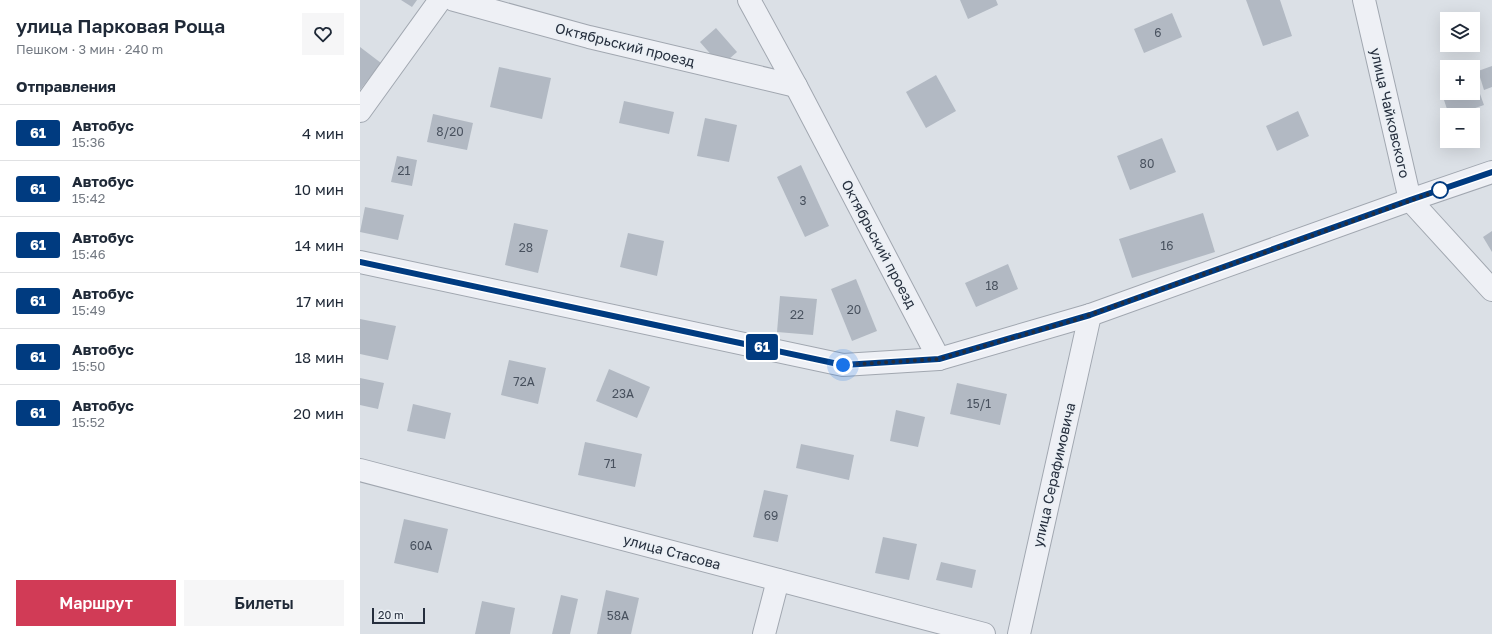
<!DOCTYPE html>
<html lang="ru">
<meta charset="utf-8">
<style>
body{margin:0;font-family:"Golos Text",sans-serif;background:#f6f6f7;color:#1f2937;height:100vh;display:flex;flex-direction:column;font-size:15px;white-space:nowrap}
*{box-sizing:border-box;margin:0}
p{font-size:13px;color:#747a83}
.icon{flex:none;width:22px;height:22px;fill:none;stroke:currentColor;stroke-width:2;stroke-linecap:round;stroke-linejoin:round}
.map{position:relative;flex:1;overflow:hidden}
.details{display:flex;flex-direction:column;background:#fff;width:360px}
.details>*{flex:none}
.badge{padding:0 8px;border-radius:3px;font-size:14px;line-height:26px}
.tools{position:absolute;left:1080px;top:12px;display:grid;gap:8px}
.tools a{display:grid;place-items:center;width:40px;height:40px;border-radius:0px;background:#fff;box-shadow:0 4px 16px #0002;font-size:20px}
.scale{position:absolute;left:12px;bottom:10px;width:53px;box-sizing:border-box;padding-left:4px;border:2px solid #252e3d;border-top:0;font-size:11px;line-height:14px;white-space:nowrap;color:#252e3d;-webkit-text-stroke:3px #eaeff4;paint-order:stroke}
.you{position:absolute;width:20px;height:20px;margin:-10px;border:3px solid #fff;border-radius:50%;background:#1a73e8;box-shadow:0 0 0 6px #1a73e833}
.map>.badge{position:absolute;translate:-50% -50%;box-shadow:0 0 0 2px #fff}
h2{padding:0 16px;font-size:15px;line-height:36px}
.round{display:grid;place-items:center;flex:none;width:42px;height:42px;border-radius:0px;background:#f6f6f7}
.head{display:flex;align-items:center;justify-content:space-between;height:68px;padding:0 16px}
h1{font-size:19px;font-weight:600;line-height:30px}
.action{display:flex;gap:8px;margin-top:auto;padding:8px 16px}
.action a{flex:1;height:46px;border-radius:0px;background:#d13b56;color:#fff;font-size:16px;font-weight:600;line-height:46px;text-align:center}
.action a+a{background:#f6f6f7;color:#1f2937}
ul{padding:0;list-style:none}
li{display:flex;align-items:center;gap:12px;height:56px;padding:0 16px;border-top:1px solid #e0e1e3}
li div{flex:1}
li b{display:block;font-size:15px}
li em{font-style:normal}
li .badge{min-width:44px;font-weight:700;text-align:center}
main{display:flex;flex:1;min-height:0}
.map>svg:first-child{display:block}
.building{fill:#b2b9c3}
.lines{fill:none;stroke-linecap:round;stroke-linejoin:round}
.minor-casing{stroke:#a1a7b0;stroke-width:24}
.minor{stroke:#eef0f5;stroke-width:22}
.line-casing{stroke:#fff;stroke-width:9}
.line{stroke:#003b80;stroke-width:6}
.walk{stroke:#252e3d;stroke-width:4;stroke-dasharray:0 7.2}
.stop-dot{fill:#fff;stroke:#003b80;stroke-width:2}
.labels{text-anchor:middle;stroke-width:3;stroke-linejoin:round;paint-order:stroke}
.number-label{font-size:12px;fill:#48515e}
.street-label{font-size:14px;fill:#252e3d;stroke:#eaeff4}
</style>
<main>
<section class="details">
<div class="head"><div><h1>улица Парковая Роща</h1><p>Пешком · 3 мин · 240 m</p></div><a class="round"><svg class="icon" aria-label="heart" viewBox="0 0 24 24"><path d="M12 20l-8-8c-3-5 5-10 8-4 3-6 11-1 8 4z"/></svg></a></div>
<h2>Отправления</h2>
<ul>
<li><span class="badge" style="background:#003b80;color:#fff">61</span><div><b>Автобус</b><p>15:36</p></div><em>4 мин</em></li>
<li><span class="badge" style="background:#003b80;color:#fff">61</span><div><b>Автобус</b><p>15:42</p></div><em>10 мин</em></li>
<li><span class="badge" style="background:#003b80;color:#fff">61</span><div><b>Автобус</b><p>15:46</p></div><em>14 мин</em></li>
<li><span class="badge" style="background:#003b80;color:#fff">61</span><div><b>Автобус</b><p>15:49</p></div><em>17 мин</em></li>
<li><span class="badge" style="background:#003b80;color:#fff">61</span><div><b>Автобус</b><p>15:50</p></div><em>18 мин</em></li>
<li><span class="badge" style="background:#003b80;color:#fff">61</span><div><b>Автобус</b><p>15:52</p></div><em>20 мин</em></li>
</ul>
<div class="action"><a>Маршрут</a><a>Билеты</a></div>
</section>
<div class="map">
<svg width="1132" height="634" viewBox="0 0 1132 634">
<rect width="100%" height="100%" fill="#dbe0e6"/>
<g class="building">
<polygon points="41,0 57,0 52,7"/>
<polygon points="600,0 636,0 638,5 608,19"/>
<polygon points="886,0 920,0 932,36 903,46"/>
<polygon points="812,13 822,37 784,53 774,29"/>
<polygon points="356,28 377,52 361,66 340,42"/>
<polygon points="0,47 21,63 0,90"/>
<polygon points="1132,66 1132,87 1124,90 1118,71"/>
<polygon points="139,67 191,78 182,119 130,107"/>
<polygon points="576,75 596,111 566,128 546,92"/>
<polygon points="1115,80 1124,105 1095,115 1089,115 1081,91 1087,89 1087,93 1113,93 1113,81"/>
<polygon points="264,101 314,112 309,134 259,123"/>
<polygon points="938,111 949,136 917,151 906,126"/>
<polygon points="73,114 113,123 107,150 67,142"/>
<polygon points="345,118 377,125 369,162 337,156"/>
<polygon points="802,138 816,172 770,190 757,156"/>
<polygon points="37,156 57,160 52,186 31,182"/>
<polygon points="441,165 469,226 445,237 417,177"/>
<polygon points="5,207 44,215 38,240 0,232"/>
<polygon points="843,213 855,252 772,278 759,239"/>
<polygon points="154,223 188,230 178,273 145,265"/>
<polygon points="1132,231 1132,252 1123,237"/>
<polygon points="268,233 304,241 297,276 260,267"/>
<polygon points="648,264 658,289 616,307 605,283"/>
<polygon points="496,279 517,331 492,341 471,289"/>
<polygon points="420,296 457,299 453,335 417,332"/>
<polygon points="0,319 36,326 28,360 0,354"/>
<polygon points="149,360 186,368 178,404 141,395"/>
<polygon points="249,369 290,387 277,418 236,401"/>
<polygon points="0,378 24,383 18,409 0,405"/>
<polygon points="597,383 647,394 640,425 590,414"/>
<polygon points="53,404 91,413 85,439 47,431"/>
<polygon points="536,410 565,417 558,447 530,441"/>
<polygon points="225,442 282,454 275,487 218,475"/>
<polygon points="441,444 494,455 489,480 436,468"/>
<polygon points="404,490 428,495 418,542 393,537"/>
<polygon points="44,519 88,529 78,573 34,563"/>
<polygon points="523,537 557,544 549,580 515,573"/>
<polygon points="581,562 616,570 612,588 576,580"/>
<polygon points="246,590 279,598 271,634 237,634"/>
<polygon points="201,595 218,599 210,634 192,634"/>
<polygon points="122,601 155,608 150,634 115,634"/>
</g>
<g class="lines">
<g class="minor-casing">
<g id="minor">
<polyline points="94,0 229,37 436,86"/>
<polyline points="389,0 436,86 579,359"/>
<polyline points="1004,0 1050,200 1132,290"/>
<polyline points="0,111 80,0"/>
<polyline points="0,262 483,365 579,359 730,315 1050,200 1132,172"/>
<polyline points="0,470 624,634"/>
<polyline points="404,634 418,580"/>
<polyline points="659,634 730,315"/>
</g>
</g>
<use href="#minor" class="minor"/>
</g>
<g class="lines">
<g class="line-casing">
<polyline id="line" points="0,262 483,365 579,359 730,315 1050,200 1132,172"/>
</g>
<use href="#line" class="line"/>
<polyline class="walk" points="483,365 579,359 715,320 1080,190"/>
</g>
<circle class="stop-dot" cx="1080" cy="190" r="8"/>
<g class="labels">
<g class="number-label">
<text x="798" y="37">6</text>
<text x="90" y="136">8/20</text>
<text x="787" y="168">80</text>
<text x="44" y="175">21</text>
<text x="443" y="205">3</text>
<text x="807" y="250">16</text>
<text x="166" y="252">28</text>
<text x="632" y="290">18</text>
<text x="494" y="314">20</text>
<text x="437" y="319">22</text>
<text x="164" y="386">72А</text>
<text x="263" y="398">23А</text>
<text x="619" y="408">15/1</text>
<text x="250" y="468">71</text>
<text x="411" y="520">69</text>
<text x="61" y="550">60А</text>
<text x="258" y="620">58А</text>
</g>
<g class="street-label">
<text transform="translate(265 45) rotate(14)" y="5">Октябрьский проезд</text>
<text transform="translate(1030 113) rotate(77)" y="5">улица Чайковского</text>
<text transform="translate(519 244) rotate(62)" y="5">Октябрьский проезд</text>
<text transform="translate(694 475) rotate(-77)" y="5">улица Серафимовича</text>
<text transform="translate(312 552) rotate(15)" y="5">улица Стасова</text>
</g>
</g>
</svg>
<div class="tools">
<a><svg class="icon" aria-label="layers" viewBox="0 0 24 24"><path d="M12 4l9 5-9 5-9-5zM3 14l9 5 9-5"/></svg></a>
<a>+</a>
<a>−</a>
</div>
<div class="scale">20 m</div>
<div class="you" style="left:483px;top:365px"></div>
<b class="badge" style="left:402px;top:347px;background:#003b80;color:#fff">61</b>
</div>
</main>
